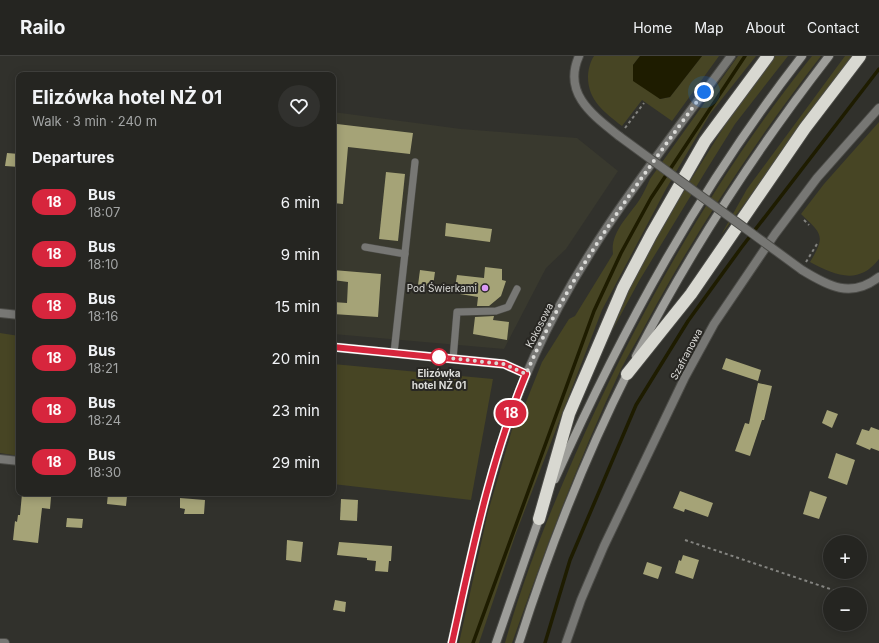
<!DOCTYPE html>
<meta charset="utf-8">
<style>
body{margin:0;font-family:Inter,sans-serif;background:#31312e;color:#f1f3f6;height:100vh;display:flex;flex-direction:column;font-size:15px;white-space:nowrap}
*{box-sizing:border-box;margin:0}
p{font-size:13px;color:#a3a5a5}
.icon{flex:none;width:22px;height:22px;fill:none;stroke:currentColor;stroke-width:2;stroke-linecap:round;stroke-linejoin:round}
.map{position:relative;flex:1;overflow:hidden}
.drawer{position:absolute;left:16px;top:16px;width:320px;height:424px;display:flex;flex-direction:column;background:#252521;border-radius:8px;box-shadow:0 2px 10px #0003,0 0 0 1px #42423f}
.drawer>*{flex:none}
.badge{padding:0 8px;border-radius:13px;font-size:14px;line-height:26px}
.controls{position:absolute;left:823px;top:479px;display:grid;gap:8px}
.controls a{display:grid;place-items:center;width:44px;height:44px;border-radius:50%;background:#252521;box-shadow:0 2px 10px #0003,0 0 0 1px #42423f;font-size:20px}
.you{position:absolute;width:20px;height:20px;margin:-10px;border:3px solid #fff;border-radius:50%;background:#1a73e8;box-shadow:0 0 0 6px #1a73e833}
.map>.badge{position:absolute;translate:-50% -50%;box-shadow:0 0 0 2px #fff}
h2{padding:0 16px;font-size:15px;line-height:36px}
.round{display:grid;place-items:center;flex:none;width:42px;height:42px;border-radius:21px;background:#31312e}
.headline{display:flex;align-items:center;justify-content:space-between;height:68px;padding:0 16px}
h1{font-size:19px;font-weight:700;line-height:30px}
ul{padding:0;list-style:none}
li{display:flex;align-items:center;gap:12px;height:52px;padding:0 16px}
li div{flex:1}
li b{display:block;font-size:15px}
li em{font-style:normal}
li .badge{min-width:44px;font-weight:700;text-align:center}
header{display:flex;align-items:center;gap:24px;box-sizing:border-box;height:56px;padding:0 20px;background:#252521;border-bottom:1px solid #42423f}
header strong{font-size:19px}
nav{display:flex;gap:22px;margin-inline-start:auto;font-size:14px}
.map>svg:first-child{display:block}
.built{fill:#39392e}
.green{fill:#474524}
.water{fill:#1e1c00}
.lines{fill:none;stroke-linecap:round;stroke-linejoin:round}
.stream{stroke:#1e1c00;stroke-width:3.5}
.building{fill:#a5a377}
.service-casing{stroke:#4c4c48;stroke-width:8}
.minor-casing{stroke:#4c4c48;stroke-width:10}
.tertiary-casing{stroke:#4c4c48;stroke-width:10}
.secondary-casing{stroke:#4c4c48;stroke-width:10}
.motorway-casing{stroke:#4c4c48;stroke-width:14}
.path{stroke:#848480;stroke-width:2;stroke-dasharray:3 3;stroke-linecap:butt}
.service{stroke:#777774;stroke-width:7}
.minor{stroke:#777774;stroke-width:8}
.tertiary{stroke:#777774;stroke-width:8}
.secondary{stroke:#9e9e9a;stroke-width:8}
.motorway{stroke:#d8d8d1;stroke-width:12}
.minor-bridge-casing{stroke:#4c4c48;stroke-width:10;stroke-linecap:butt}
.minor-bridge{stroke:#777774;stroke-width:8}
.line-casing{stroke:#fff;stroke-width:9}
.line{stroke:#d7263d;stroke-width:6}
.walk{stroke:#dbdbd8;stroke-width:4;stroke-dasharray:0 7.2}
.poi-dot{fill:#db9af6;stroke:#282723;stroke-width:1.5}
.stop-dot{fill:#fff;stroke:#d7263d;stroke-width:2}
.labels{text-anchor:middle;stroke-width:4;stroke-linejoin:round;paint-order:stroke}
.poi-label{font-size:10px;fill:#dbdbd8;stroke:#282723;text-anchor:end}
.street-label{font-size:10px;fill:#dbdbd8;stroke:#282723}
.stop-label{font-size:10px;font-weight:bold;fill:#dbdbd8;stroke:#282723}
</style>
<header>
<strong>Railo</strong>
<nav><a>Home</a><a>Map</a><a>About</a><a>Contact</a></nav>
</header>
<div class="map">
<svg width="879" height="587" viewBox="0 0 879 587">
<rect width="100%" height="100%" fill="#31312c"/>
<polygon class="built" points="333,56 461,73 577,82 618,115 566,193 546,212 504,293 333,278"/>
<g class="green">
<path d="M 594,0 L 640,0 L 633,9 L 633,19 L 660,43 L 670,41 L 702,0 L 719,0 L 672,65 L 642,44 L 622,70 C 604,56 588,44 588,21 C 588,14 590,6 594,0 Z"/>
<path d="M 738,0 L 756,0 L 710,58 L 666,133 L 602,254 L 516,477 L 479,587 L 459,587 L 488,456 L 516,360 L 520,361 L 542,306 L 569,263 L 575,260 L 613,198 C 610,176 629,160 640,143 C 644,136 647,130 650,123 Z"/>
<polygon points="775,0 788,0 735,68 707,113 639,225 612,275 632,226 655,181 727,66"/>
<path d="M 812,0 L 821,0 C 756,84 697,173 647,266 C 639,282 629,297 621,313 C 579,402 545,494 512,587 L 505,587 C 523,523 548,460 575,399 C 638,257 715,121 812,0 Z"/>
<polygon points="845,0 855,0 721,179 747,133"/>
<path d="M 879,66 L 879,203 C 858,230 835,219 810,206 C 826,180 822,178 801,158 L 824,128 Z"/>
<polygon points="0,277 19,280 19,400 0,397"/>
<polygon points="333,308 493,323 471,444 333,428"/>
</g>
<polygon class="water" points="640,0 702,0 670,41 660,43 633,25 633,9"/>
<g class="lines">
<g class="stream">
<polyline points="473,587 594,255 621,197 651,142 745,0"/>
<polyline points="545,587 570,504 636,349 688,265 741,192 879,13"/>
</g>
</g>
<g class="building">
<polygon points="337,68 413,77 410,98 348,91 343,148 333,147 333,99"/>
<polygon points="7,97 19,98 19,111 5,110"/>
<polygon points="386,116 405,118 398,185 379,183"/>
<polygon points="446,167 492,173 490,186 445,180"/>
<polygon points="485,211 502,213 502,224 506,225 501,240 489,250 477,250 478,241 454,237 457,219 484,222"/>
<polygon points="333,214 381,218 378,261 333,258 333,246 347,247 348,226 333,224"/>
<polygon points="420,214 435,216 433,230 418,229"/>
<polygon points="494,260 493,264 509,266 507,284 473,278 475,261"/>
<polygon points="726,302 761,314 758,325 722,313"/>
<polygon points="758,327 772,330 764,364 762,364 750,400 735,395 745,367 749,368"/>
<polygon points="827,354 838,358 832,372 822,367"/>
<polygon points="871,371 879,374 879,395 871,392 870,394 856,388 862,373 869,375"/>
<polygon points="836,397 855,404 847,429 828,422"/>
<polygon points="680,435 713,447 708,461 685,453 684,456 673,452"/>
<polygon points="810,435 827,441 819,463 803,458"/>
<polygon points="31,437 46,437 45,440 51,441 50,453 42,452 38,487 13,484 15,465 17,466 18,459 20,459 22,438 31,439"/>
<polygon points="108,437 125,437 124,440 127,440 126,450 107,448"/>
<polygon points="180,442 205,444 204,458 184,458 185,453 180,452"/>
<polygon points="341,443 358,444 357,465 340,464"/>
<polygon points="67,462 83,463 82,472 66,471"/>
<polygon points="287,484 303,486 301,506 286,504"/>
<polygon points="339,486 392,490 391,505 389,505 388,516 375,515 376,505 367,504 367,502 337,499"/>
<polygon points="683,499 699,504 693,523 675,517 679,504 681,505"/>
<polygon points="647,506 662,511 658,523 643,518"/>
<polygon points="335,544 346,546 345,556 333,554"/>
</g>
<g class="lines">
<g class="service-casing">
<g id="service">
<polyline points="365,191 405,198"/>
<polyline points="394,297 415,106"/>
<polyline points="453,303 457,256 496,255 508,251 517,233"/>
</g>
</g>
<g class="minor-casing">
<g id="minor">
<path d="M 579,0 C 562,38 594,60 619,80"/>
<path d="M 802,214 C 828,230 851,243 879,221"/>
<polyline points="0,257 19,259"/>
<polyline points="333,291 504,308 526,318"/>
<polyline points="0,403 19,405"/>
<polyline points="0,587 5,587"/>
<polyline points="566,587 581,544 604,490 685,321 714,268 775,178 817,122 879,52"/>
</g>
</g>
<g class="tertiary-casing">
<path id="tertiary" d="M 452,587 C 473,490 493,392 534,301 C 583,191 660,97 731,0"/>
</g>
<g class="secondary-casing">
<g id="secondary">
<path d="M 636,300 C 691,194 756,94 829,0"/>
<path d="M 555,423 C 623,272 700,131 802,0"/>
<polyline points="496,587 540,460"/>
<path d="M 519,587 C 549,493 585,401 629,314"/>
</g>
</g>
<g class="motorway-casing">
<g id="motorway">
<polyline points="627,318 691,238 805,72 860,0"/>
<polyline points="539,463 569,358 623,232 651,179 705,85 768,0"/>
</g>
</g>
<g class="path">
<polyline points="625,72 644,47"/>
<polyline points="804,164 809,169"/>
<polyline points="806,206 817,188"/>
<polyline points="685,484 845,538"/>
</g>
<use href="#service" class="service"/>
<use href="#minor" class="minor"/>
<use href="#tertiary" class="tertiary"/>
<use href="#secondary" class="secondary"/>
<use href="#motorway" class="motorway"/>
<g class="minor-bridge-casing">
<polyline id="minor-bridge" points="619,80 802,214"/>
</g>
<use href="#minor-bridge" class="minor-bridge"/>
</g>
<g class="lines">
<g class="line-casing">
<path id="line" d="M 333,291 L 504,308 L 526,318 C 490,405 472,496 452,587"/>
</g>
<use href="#line" class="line"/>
<path class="walk" d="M 439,301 L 504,308 L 526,318 C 571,214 638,127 704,36"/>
</g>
<circle class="poi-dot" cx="485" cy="232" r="4"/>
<circle class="stop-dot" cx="439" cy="301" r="8"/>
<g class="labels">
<g class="poi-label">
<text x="477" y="236">Pod Świerkami</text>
</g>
<g class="street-label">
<text transform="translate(539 269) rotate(-63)" y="4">Kokosowa</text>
<text transform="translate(686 298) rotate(-62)" y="4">Szafranowa</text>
</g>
<g class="stop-label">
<text x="439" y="321">Elizówka<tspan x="439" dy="12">hotel NŻ 01</tspan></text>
</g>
</g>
</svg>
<div class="controls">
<a>+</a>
<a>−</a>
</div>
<div class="you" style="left:704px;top:36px"></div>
<b class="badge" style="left:511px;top:357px;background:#d7263d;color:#fff">18</b>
<section class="drawer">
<div class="headline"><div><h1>Elizówka hotel NŻ 01</h1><p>Walk · 3 min · 240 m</p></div><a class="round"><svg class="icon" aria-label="heart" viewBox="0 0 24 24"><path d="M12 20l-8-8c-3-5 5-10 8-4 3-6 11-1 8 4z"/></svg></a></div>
<h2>Departures</h2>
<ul>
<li><span class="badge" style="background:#d7263d;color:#fff">18</span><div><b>Bus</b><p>18:07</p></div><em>6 min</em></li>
<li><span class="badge" style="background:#d7263d;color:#fff">18</span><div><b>Bus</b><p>18:10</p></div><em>9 min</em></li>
<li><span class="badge" style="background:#d7263d;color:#fff">18</span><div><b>Bus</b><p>18:16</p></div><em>15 min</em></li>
<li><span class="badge" style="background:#d7263d;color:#fff">18</span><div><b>Bus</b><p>18:21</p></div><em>20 min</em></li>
<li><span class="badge" style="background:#d7263d;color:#fff">18</span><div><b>Bus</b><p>18:24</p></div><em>23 min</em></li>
<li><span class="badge" style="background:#d7263d;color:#fff">18</span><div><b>Bus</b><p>18:30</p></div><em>29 min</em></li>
</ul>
</section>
</div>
